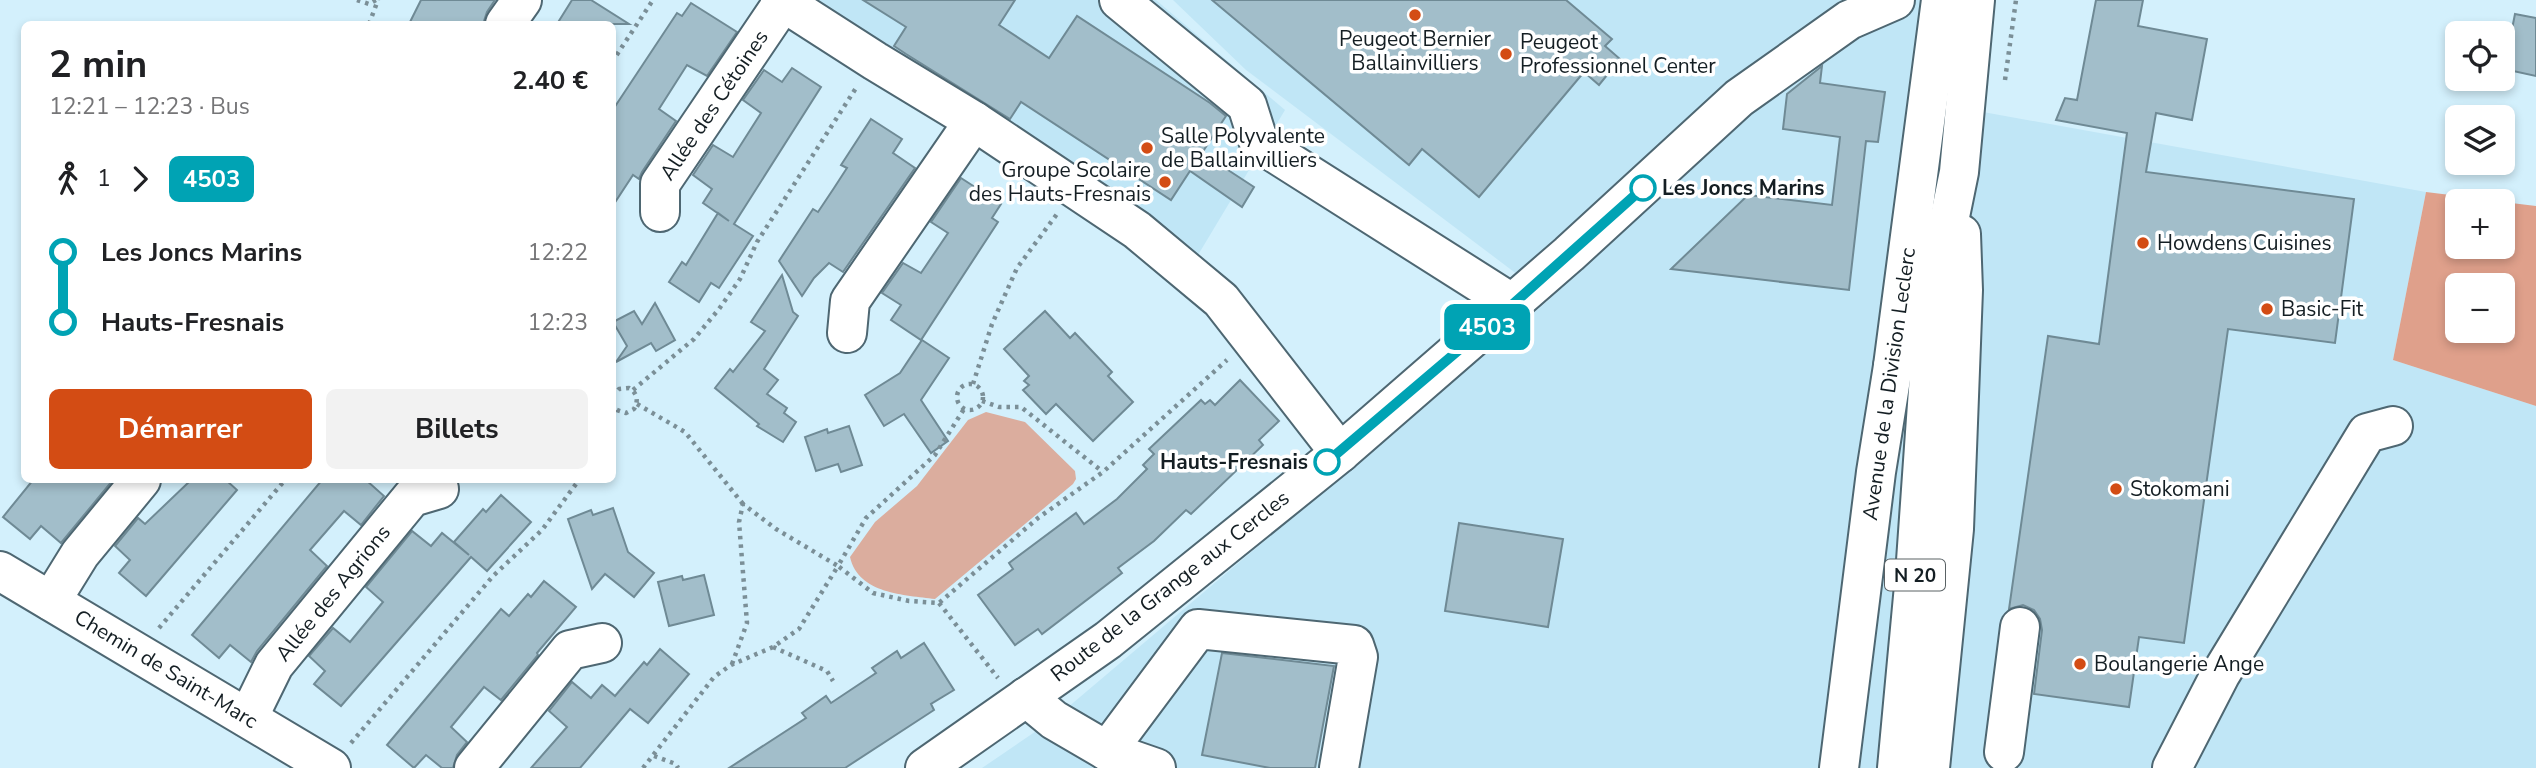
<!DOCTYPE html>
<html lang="fr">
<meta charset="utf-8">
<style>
body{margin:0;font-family:"Nunito Sans",sans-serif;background:#f2f2f2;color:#202124;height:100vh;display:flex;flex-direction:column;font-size:26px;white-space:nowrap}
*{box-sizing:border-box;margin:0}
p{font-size:23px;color:#757577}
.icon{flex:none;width:38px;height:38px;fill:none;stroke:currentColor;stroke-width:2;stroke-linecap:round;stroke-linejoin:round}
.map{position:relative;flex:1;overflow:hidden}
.sheet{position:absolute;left:21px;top:21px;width:595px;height:462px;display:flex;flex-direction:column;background:#fff;border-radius:10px;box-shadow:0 4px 10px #0003}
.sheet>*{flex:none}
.badge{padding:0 14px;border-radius:10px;font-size:24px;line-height:46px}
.controls{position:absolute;left:2445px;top:21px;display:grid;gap:14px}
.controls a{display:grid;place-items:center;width:70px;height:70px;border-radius:10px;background:#fff;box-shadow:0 4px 10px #0003;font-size:35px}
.map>.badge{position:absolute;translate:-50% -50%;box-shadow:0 0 0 4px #fff}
.legs{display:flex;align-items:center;gap:10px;height:77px;padding:0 28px;font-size:23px}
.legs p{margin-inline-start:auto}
.overview{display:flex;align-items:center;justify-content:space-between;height:119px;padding:0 28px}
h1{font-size:38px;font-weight:700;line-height:52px}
.button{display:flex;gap:14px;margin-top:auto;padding:14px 28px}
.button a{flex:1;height:80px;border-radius:10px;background:#d34c14;color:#fff;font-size:28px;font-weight:700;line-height:80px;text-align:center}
.button a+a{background:#f2f2f2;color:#202124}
ul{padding:0 28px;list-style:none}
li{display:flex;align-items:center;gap:24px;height:70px;font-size:26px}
li i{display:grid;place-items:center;width:10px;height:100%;margin:0 9px;background:currentColor}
li i::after{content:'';width:18px;height:18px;margin:-9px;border:5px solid;border-radius:50%;background:#fff}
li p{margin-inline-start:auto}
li:first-child i{background:linear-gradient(#0000 50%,currentColor 0)}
li:last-child i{background:linear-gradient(currentColor 50%,#0000 0)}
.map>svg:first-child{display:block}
.built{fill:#c0e6f6}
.green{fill:#dbad9e}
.forest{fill:#dfa08b;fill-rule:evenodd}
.building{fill:#a2beca;stroke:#6f8a95;stroke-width:2}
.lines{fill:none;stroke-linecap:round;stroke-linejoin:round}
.minor-casing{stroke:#4e6772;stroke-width:42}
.major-casing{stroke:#4e6772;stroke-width:42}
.highway-casing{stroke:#4e6772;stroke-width:42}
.path{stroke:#7b8f97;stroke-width:4.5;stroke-dasharray:3.5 5;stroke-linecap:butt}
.minor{stroke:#fff;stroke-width:38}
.major{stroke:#fff;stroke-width:38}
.highway{stroke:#fff;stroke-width:38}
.line-1-casing{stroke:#fff;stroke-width:16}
.line-1{stroke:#00a3b4;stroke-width:10}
.poi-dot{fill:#d34c14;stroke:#fff;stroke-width:2.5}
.stop-1-dot{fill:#fff;stroke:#00a3b4;stroke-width:3.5}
.labels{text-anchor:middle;stroke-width:7;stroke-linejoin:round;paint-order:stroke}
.shield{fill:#fff;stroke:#5a6265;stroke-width:2}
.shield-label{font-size:19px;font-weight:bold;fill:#141e23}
.poi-label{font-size:21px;fill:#141e23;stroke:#fff;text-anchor:start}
.street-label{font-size:21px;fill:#141e23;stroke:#fff}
.stop-label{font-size:21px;font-weight:bold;fill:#141e23;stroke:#fff;text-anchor:start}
</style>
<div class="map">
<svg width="2536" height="768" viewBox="0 0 2536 768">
<rect width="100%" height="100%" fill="#d3f0fc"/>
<g class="built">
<polygon points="817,0 1156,0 1285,110 1198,255"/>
<polygon points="1173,0 1941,0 1928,102 2426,192 2393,360 2536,406 2536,768 982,768 1054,719 1550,299 1246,70"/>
</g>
<path class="green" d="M 986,412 L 1025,422 L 1075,471 L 1076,479 L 1073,484 L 935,599 C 905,595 858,594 850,557 L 875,522 L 917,486 L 968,420 Z"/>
<path class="forest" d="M 2426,192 L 2499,201 L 2457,201 L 2457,247 L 2502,247 L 2503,202 L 2536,206 L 2536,406 L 2393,360 ZM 2457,285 L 2502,285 L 2502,331 L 2457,331 Z"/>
<g class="building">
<polygon points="421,0 495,0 487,12 483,24 409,24"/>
<polygon points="572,0 591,0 629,24 557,24"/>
<polygon points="863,0 1015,0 999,25 1049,58 1077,16 1210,103 1226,116 1202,153 1254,187 1242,207 1190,171 1171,200 1021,102 1010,119 906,54 894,46 906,27"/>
<polygon points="1212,0 1566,0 1612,39 1605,46 1620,59 1599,85 1584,72 1479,197 1422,149 1409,165"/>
<polygon points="2096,0 2143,0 2138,26 2207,39 2192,120 2156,113 2146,172 2354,199 2335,343 2228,329 2184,643 2139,637 2129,707 2034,694 2042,630 2040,619 2034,610 2023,605 2009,609 2048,336 2099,344 2127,133 2056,120 2065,98 2077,100"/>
<polygon points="691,3 737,32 707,76 687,65 659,109 676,121 642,172 639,179 633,175 612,207 612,111 677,13 682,16"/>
<polygon points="2515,14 2536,18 2536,76 2504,69"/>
<polygon points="1822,66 1820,83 1885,92 1878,142 1866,141 1849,290 1671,269 1748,195 1832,205 1840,137 1783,129 1787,94"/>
<polygon points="792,68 821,87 734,224 753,236 719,288 711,283 699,302 669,282 682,262 686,265 718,213 729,221 703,203 712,189 693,175 713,145 733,157 761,113 743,100 764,70 782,82"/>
<polygon points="871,119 902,139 893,153 915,168 843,272 829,263 814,278 802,296 779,261 813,209 818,212 834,188 847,168 841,165"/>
<polygon points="961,178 1001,204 992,218 998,222 921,340 891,320 901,305 882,293 903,263 921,273 948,233 931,222"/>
<polygon points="782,275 793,312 798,316 764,369 778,380 767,394 787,408 784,413 796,422 783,442 757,426 759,424 715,388 730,369 733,372 765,331 751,322"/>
<polygon points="655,303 675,340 656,351 651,343 616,362 627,346 613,322 634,311 642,324"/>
<polygon points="1045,311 1070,338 1075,333 1112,372 1108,376 1133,402 1093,441 1056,404 1046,414 1023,390 1029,385 1024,381 1029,376 1004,349"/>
<polygon points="922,340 949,358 921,400 948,441 931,453 904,414 884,426 865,395 900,373"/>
<polygon points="1240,380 1279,421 1259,440 1263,445 1191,514 1186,510 1154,541 1118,568 1122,573 1042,634 1038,629 1015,645 978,595 1013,569 1009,563 1076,513 1084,524 1117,499 1147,469 1143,465 1154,454 1149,449 1201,400 1205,404 1210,400 1215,405"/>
<polygon points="849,426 862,465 841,472 838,464 816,471 805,437 827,429 828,433"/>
<polygon points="33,480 113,480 61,543 41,526 30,539 3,517"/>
<polygon points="191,480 226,480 237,490 146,596 119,573 130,560 115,546 138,518 145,524"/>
<polygon points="322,480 366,480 384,496 361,525 344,511 310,550 327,566 257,651 251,662 230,645 219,658 192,635"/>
<polygon points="501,495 531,522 487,571 471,557 341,706 314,684 325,671 309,656 333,628 350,642 383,602 366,587 412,531 431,546 442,533 469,555 454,542 483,509 486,512"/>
<polygon points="613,508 628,552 654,573 634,597 605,574 592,589 568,519 591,510 593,515"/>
<polygon points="1459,523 1563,539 1548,627 1445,611"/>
<polygon points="704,575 714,615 669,626 658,582 682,576 683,580"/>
<polygon points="544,581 576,607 537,653 538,655 501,700 484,687 451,727 467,742 457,755 453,768 442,768 426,755 414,768 387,745 501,609 509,616 528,594 531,597"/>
<polygon points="924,643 954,690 931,704 934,710 845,768 729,768 806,718 802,713 826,696 831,703 876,673 872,668 897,651 901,658"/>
<polygon points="660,649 689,674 648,723 630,709 580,768 531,768 567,727 549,711 572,682 591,698 602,685 615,696 644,662 647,665"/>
<polygon points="1222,653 1334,666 1315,768 1270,768 1202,755"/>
</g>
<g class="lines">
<g class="minor-casing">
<g id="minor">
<polyline points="780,0 875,61 974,121 1137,230 1221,300 1340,453"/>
<polyline points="1119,0 1247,105 1259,143 1513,304"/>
<polyline points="505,24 522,0"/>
<polyline points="660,212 660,184 783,2"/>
<polyline points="847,333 850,301 974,121"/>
<polyline points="0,571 331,768"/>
<polyline points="51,601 80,554 141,480"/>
<polyline points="1026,697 1054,720 1107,751 1156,768"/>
<polyline points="248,718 274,665 412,497 439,489"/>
<polyline points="1107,751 1198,629 1354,645 1358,657 1339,768"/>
<polyline points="2004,752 2020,627"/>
<polyline points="474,768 570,650 602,643"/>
<polyline points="925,768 1108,640 1340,453 1569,254 1739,98 1849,20 1895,0"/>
<polyline points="2172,768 2220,675 2367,433 2393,426"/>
</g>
</g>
<g class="major-casing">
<g id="major">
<polyline points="1893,366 1941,0"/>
<polyline points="1897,768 1915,575 1935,290 1959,172 1975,0"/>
<polyline points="1930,768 1954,529 1963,290 1961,234"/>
</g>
</g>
<g class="highway-casing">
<polyline id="highway" points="1839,768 1876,472 1893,366"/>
</g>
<g class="path">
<polyline points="357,0 369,4 376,0"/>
<polyline points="369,24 378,0"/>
<polyline points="612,62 653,0"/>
<polyline points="2005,80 2016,0"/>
<circle cx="970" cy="397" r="13"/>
<polyline points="973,384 992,324 1017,268 1057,214"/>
<polyline points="633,390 694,339 719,309 740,279 757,242 856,88"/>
<path d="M 612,396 L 619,389 L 629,388 C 637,393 639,400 634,409 L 626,413 L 617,410 L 612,403"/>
<polyline points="982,401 999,407 1021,407 1103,472"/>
<polyline points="637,404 685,432 743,504"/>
<polyline points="612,417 617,410"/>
<polyline points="939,603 998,678"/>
<polyline points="159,628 285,480"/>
<polyline points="773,647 827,671 833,681"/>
<polyline points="732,664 747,623 739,522 743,504 776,529 838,566 866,518 935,455 964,409"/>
<polyline points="351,743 493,576 542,530 579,480"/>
<polyline points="654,756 676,764 678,768"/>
<polyline points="643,768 714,677 731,665 773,647 799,629 838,566 873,593 909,601 939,603 1038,518 1103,472 1227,360"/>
</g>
<use href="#minor" class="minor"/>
<use href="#major" class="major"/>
<use href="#highway" class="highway"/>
</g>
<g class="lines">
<g class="line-1-casing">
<polyline id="line-1" points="1327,462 1513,304 1643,188"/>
</g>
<use href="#line-1" class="line-1"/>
</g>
<g class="poi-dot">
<circle cx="1415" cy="15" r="7"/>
<circle cx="1506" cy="54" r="7"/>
<circle cx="1147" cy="148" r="7"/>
<circle cx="1165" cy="182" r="7"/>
<circle cx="2143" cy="243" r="7"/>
<circle cx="2267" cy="309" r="7"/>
<circle cx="2116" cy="489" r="7"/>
<circle cx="2080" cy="664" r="7"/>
</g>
<g class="stop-1-dot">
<circle cx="1643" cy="188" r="12"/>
<circle cx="1327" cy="462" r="12"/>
</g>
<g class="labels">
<rect class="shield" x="1885" y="559.5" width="60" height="31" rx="5"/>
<g class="shield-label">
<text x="1915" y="582">N 20</text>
</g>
<g class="poi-label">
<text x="1415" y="46" text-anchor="middle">Peugeot Bernier<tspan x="1415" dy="24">Ballainvilliers</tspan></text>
<text x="1520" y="49">Peugeot<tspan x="1520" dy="24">Professionnel Center</tspan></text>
<text x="1161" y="143">Salle Polyvalente<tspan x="1161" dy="24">de Ballainvilliers</tspan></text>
<text x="1151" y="177" text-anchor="end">Groupe Scolaire<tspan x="1151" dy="24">des Hauts-Fresnais</tspan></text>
<text x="2157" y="250">Howdens Cuisines</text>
<text x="2281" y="316">Basic-Fit</text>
<text x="2130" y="496">Stokomani</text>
<text x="2094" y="671">Boulangerie Ange</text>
</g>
<g class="street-label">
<text transform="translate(714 105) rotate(-56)" y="7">Allée des Cétoines</text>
<text transform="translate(1889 384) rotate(-82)" y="7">Avenue de la Division Leclerc</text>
<text transform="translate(1170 586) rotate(-38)" y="7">Route de la Grange aux Cercles</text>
<text transform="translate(333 593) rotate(-51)" y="7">Allée des Agrions</text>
<text transform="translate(166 669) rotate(31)" y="7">Chemin de Saint-Marc</text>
</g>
<g class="stop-label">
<text x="1662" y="195">Les Joncs Marins</text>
<text x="1308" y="469" text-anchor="end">Hauts-Fresnais</text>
</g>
</g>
</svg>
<div class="controls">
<a><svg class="icon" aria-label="locate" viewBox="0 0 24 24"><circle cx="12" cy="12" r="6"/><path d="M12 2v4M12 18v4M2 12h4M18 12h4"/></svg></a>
<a><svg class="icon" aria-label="layers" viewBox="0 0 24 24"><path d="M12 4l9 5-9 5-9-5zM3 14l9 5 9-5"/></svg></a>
<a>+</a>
<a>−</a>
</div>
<b class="badge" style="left:1487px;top:327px;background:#00a3b4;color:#fff">4503</b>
<section class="sheet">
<div class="overview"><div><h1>2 min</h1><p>12:21 – 12:23 · Bus</p></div><b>2.40 €</b></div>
<div class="legs"><svg class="icon" aria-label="walk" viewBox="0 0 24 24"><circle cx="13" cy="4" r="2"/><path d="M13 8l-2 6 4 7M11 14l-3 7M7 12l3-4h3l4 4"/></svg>1<svg class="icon" aria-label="forward" viewBox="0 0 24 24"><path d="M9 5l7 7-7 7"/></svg><b class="badge" style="background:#00a3b4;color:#fff">4503</b></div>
<ul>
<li><i style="color:#00a3b4"></i><b>Les Joncs Marins</b><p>12:22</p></li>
<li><i style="color:#00a3b4"></i><b>Hauts-Fresnais</b><p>12:23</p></li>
</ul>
<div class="button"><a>Démarrer</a><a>Billets</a></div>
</section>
</div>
